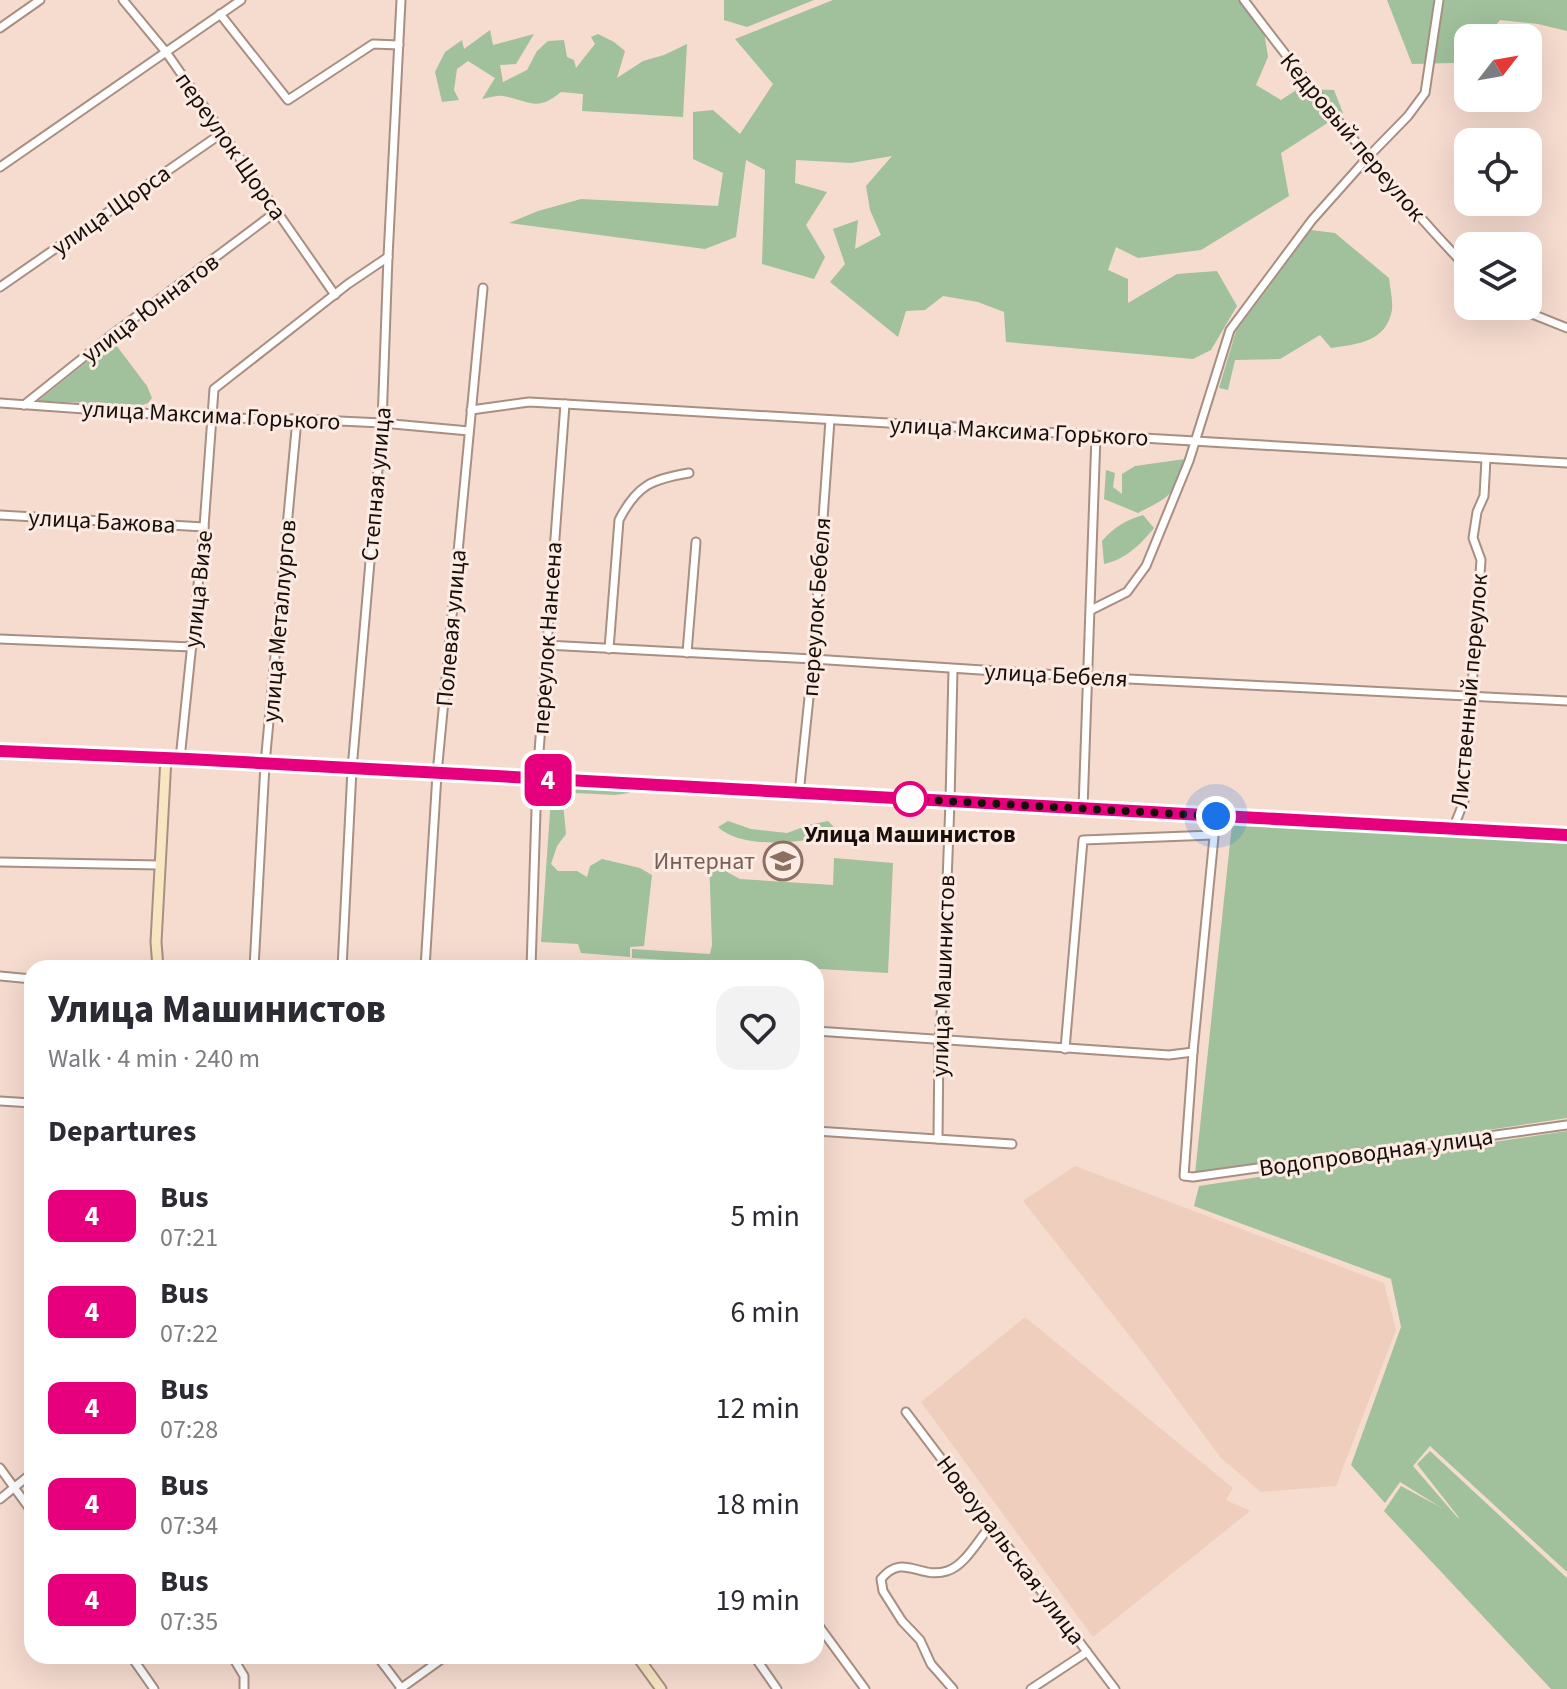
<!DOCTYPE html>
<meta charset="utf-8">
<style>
body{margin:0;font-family:"Source Sans 3",sans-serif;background:#f2f2f3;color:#2b2b33;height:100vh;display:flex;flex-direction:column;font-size:30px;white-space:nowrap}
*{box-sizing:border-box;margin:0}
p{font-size:26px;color:#7c7c81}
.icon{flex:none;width:44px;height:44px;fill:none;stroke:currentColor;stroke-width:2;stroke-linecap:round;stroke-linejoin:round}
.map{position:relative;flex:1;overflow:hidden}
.drawer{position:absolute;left:24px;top:960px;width:800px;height:704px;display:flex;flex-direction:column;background:#fff;border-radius:24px;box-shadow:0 8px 32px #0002}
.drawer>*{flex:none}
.badge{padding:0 16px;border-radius:12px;font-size:28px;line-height:52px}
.needle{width:52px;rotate:59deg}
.buttons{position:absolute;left:1454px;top:24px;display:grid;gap:16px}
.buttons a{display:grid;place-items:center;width:88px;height:88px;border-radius:16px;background:#fff;box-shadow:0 8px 32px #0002;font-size:40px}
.you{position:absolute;width:40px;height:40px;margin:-20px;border:6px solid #fff;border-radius:50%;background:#1a73e8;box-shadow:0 0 0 12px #1a73e833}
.map>.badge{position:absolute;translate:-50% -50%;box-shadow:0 0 0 4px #fff}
h2{padding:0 24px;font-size:30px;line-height:72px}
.round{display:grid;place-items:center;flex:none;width:84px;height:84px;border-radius:24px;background:#f2f2f3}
.headline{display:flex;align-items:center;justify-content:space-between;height:136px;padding:0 24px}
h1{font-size:38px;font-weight:800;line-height:60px}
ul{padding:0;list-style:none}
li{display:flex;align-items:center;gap:24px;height:96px;padding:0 24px}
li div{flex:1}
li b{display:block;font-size:30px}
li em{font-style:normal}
li .badge{min-width:88px;font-weight:700;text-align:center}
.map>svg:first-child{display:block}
.built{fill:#f0cebd}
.green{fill:#a0c19c}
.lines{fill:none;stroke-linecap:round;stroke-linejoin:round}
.street-casing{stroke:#a78f83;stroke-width:11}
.secondary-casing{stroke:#a78f83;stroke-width:13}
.street{stroke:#fff;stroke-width:7}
.secondary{stroke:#f8e6c1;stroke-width:9}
.line-casing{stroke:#fff;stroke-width:18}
.line{stroke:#e6007e;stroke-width:12}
.walk{stroke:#180f0b;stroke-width:8;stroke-dasharray:0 14.4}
.stop-dot{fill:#fff;stroke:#e6007e;stroke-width:4}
.labels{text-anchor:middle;stroke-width:6;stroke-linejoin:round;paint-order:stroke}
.street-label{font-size:24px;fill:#180f0b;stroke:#fcebe3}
.stop-label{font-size:24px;font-weight:bold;fill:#180f0b;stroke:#fcebe3}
.education-label{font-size:24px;fill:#785e54;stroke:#fcebe3;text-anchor:end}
</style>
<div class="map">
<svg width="1567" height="1689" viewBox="0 0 1567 1689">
<rect width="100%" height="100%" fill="#f6dbcf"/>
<g class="built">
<polygon points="1075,1166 1384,1283 1396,1330 1336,1486 1261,1492 1221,1458 1140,1349 1023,1201"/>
<polygon points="1025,1317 1233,1488 1226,1500 1250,1511 1093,1637 921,1402"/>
</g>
<g class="green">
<polygon points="724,0 814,0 747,27 724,20"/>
<polygon points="833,0 1241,0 1264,32 1268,57 1256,85 1281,100 1298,89 1334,90 1343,113 1281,153 1289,196 1201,250 1138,258 1116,247 1108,270 1128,279 1128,303 1177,274 1217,271 1237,306 1211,350 1193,359 1006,342 1004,312 978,302 943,296 925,310 906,311 898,337 830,282 845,264 833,229 858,220 855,249 881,235 870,210 866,186 892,156 851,163 796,160 795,183 827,192 806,225 825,257 814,279 762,264 765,170 746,160 736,237 705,249 509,223 538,211 581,199 718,206 723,173 693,159 693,112 713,110 740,134 773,84 735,39"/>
<polygon points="1387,0 1567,0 1567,31 1538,24 1500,20 1486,38 1468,38 1468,52 1453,63 1412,64"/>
<path d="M 490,30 L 493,45 L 534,34 L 516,64 L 500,65 L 503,82 L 527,70 L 537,51 L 548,41 L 564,40 L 567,57 L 574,60 L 576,68 L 595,44 L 591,37 L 598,34 L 614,42 L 625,51 L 617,78 L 643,61 L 664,55 L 687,44 L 683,117 L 582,111 L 583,94 L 561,92 C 536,113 529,100 503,96 C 496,95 489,98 482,99 L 495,78 L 468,61 L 457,69 L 454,90 L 459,100 L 442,102 L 435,72 L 445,52 L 462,40 L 464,49 Z"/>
<path d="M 1311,230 L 1335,233 L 1389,278 C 1390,288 1393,300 1392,310 C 1386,342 1358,344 1331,348 L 1320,335 L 1280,359 L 1235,360 L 1228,390 L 1219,388 L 1236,331 Z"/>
<polygon points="113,341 147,386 152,398 148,403 142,405 38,401"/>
<path d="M 1185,459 C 1172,497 1173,495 1138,513 L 1104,499 L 1106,470 L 1115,473 L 1113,487 L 1122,494 L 1122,474 L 1135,466 Z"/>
<path d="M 1143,515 L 1154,528 C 1140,545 1126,559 1104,564 L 1102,541 C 1114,527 1126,520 1143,515 Z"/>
<polygon points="552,783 632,788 629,793 615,795 575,793 563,803 566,834 557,846 551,864 558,871 577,871 587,877 590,866 602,859 640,868 652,875 644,946 630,947 630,957 581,953 578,944 541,942"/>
<path d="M 728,821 L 751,829 L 787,833 L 809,825 L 828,821 L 833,826 L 834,834 C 804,843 742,850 718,827 Z"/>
<polygon points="1232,824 1567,842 1567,1118 1195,1174"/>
<polygon points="709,857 727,872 740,879 833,885 834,858 893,863 888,973 632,958 632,949 710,954 712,945"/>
<polygon points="1567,1131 1567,1572 1430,1446 1413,1466 1457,1517 1460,1519 1417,1464 1430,1451 1567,1578 1567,1689 1551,1689 1384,1511 1401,1486 1442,1508 1400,1482 1385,1503 1351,1465 1401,1327 1391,1279 1194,1206 1199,1186"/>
</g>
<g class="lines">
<g class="street-casing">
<g id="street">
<polyline points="123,0 166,52 335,295"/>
<path d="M 1244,0 C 1314,93 1388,185 1468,269"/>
<polyline points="220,14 288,100 373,44 399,45"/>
<polyline points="0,28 40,0"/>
<polyline points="0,167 241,0"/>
<polyline points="0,287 222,133"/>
<polyline points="1512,306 1567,328"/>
<polyline points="0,403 211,418 297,419 382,423 469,431"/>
<polyline points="24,405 109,337 277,211"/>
<polyline points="471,410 529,402 565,404 1567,463"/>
<polyline points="0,515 204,527"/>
<polyline points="1091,610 1127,592 1146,566 1189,461 1230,330 1312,220 1369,156 1408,116 1425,93 1439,0"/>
<polyline points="0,639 192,647"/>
<polyline points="546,645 813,659 1089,677 1567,701"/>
<path d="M 609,649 L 619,520 C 637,485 652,479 689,473"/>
<polyline points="687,653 696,542"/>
<polyline points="180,759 204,527 214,389 348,284 388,257"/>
<polyline points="799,794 813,659 830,420"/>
<polyline points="1083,809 1096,435"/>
<polyline points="1216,816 1193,1052 1184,1176 1193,1177 1567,1125"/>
<polyline points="1453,829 1464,801 1481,560 1473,538 1477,512 1484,496 1486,459"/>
<polyline points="0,862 159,865"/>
<polyline points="254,968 265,764 297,419"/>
<polyline points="342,968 352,769 382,423 388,257 401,0"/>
<polyline points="425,968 437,774 483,288"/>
<polyline points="531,968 537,779 565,404"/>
<polyline points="0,976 32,979"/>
<polyline points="816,1031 1169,1055 1193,1052"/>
<polyline points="1065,1049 1083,840 1213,835"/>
<polyline points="0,1101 32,1103"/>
<polyline points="816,1131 1012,1144"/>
<polyline points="938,1139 939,1041 943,990 950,801 953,669"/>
<polyline points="906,1412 1115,1689"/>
<polyline points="0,1468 32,1512"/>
<polyline points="0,1499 32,1473"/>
<polyline points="816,1622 865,1689"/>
<polyline points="131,1656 154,1689"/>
<polyline points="232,1656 244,1676 244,1689"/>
<polyline points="377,1656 402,1689"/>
<polyline points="754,1656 777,1689"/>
<polyline points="400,1689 446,1656"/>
<path d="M 953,1689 L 931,1664 L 920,1640 L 902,1621 L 883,1591 L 881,1579 C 903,1552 920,1580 947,1571 C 964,1566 977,1542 988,1529 L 993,1526"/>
<polyline points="1031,1689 1087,1652"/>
</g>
</g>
<g class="secondary-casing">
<g id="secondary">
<polyline points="0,751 180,759 1567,835"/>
<polyline points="158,968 156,942 166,758"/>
<polyline points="637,1656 661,1689"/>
</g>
</g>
<use href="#street" class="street"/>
<use href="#secondary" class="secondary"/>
</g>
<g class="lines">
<g class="line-casing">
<polyline id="line" points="0,751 188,759 1567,835"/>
</g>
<use href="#line" class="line"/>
<polyline class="walk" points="910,799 1216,816"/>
</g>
<defs>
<g id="school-ring" transform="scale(2)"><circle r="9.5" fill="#fcebe3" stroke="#8d6e63" stroke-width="1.5"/><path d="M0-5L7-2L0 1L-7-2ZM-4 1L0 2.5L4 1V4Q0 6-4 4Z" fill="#8d6e63"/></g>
</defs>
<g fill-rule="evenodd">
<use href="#school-ring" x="783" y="861"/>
</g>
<circle class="stop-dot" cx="910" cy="799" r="16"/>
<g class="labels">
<g class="street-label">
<text transform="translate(1353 137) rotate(50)" y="8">Кедровый переулок</text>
<text transform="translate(231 146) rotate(55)" y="8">переулок Щорса</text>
<text transform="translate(111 210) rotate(-35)" y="8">улица Щорса</text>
<text transform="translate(150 308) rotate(-37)" y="8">улица Юннатов</text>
<text transform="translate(211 415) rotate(3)" y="8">улица Максима Горького</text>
<text transform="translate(1019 431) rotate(3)" y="8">улица Максима Горького</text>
<text transform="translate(376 484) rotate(-85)" y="8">Степная улица</text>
<text transform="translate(102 521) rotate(3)" y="8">улица Бажова</text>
<text transform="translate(198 589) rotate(-84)" y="8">улица Визе</text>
<text transform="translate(816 607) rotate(-86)" y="8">переулок Бебеля</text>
<text transform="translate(279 621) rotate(-85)" y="8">улица Металлургов</text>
<text transform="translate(451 628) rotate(-85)" y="8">Полевая улица</text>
<text transform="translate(547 638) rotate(-86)" y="8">переулок Нансена</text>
<text transform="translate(1056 675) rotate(3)" y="8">улица Бебеля</text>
<text transform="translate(1469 691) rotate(-85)" y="8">Лиственный переулок</text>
<text transform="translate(943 976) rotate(-88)" y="8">улица Машинистов</text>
<text transform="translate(1376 1152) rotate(-8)" y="8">Водопроводная улица</text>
<text transform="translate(1011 1550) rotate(53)" y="8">Новоуральская улица</text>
</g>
<g class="stop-label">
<text x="910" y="842">Улица Машинистов</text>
</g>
<g class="education-label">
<text x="755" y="869">Интернат</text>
</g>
</g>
</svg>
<div class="buttons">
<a><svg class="needle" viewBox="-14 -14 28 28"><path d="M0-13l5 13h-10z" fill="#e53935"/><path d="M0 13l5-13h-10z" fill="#7c7c81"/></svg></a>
<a><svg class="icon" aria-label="locate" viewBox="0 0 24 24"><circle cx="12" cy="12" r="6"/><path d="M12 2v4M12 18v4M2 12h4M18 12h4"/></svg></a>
<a><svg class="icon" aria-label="layers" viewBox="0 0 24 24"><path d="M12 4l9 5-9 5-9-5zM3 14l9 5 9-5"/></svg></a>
</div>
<div class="you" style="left:1216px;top:816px"></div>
<b class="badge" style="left:548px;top:780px;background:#e6007e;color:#fff">4</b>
<section class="drawer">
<div class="headline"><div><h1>Улица Машинистов</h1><p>Walk · 4 min · 240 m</p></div><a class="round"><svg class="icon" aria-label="heart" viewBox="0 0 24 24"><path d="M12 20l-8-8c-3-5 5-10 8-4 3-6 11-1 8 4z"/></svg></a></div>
<h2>Departures</h2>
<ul>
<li><span class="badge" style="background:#e6007e;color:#fff">4</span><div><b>Bus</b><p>07:21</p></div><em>5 min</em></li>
<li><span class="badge" style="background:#e6007e;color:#fff">4</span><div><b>Bus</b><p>07:22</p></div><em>6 min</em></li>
<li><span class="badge" style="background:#e6007e;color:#fff">4</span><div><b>Bus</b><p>07:28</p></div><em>12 min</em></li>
<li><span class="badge" style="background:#e6007e;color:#fff">4</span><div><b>Bus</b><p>07:34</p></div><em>18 min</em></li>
<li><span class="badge" style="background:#e6007e;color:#fff">4</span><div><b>Bus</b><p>07:35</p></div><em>19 min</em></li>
</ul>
</section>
</div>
